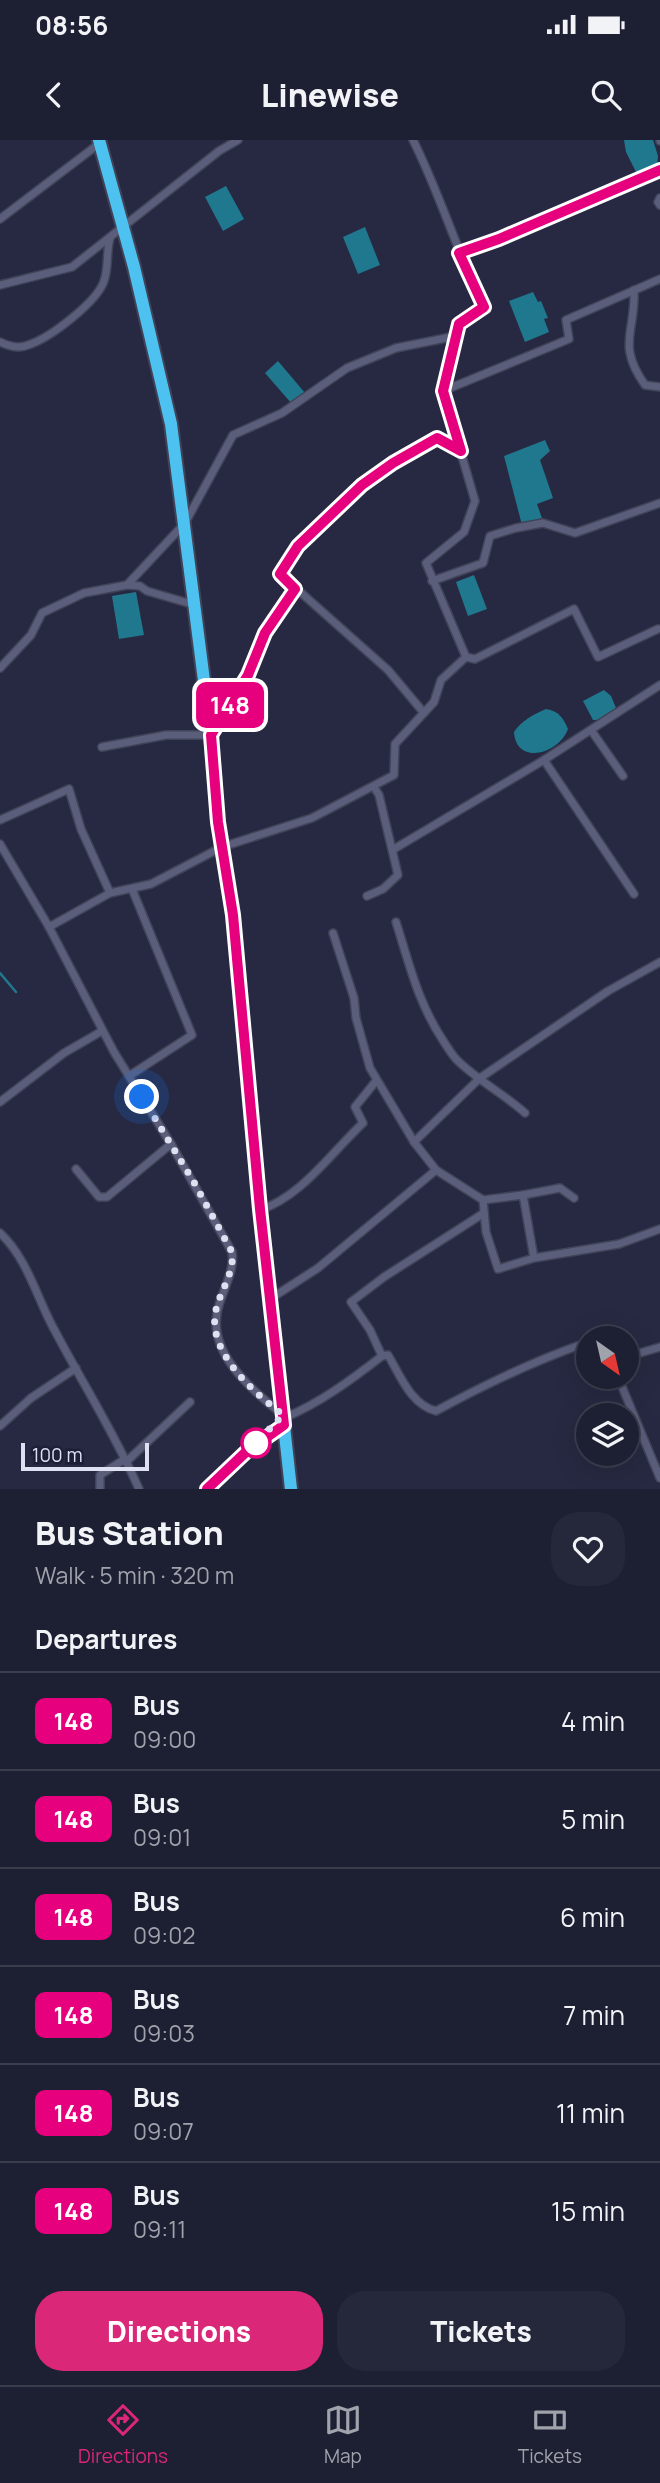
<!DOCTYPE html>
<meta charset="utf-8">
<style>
body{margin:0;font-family:Manrope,sans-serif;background:#25273a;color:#f1f3f6;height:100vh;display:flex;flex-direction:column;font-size:26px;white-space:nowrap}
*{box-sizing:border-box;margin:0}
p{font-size:23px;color:#a0a2ac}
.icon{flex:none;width:38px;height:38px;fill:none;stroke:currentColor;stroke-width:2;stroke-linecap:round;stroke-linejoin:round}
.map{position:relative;height:1349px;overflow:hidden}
.side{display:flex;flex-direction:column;background:#1d1f32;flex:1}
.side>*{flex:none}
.badge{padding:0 14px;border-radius:10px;font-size:24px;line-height:46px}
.needle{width:46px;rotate:146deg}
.controls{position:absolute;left:576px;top:1186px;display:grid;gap:14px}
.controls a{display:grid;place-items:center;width:63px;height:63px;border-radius:50%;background:#1d1f32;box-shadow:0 7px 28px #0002,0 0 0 2px #3b3d4d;font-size:35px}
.scale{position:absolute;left:21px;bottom:18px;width:128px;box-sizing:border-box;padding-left:7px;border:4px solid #dee1f2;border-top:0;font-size:19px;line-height:24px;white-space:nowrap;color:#dee1f2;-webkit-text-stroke:5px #1d1f38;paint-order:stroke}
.you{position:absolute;width:35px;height:35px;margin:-18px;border:5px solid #fff;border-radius:50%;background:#1a73e8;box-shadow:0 0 0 10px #1a73e833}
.map>.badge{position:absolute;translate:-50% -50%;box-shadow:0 0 0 4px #fff}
h2{padding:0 35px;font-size:26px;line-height:63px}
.round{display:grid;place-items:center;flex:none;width:74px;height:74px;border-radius:28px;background:#25273a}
.head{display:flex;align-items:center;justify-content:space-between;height:119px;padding:0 35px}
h1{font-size:33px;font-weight:800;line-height:52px}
.button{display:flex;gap:14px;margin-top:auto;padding:14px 35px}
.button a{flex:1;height:80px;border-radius:28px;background:#db2777;color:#fff;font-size:28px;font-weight:800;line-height:80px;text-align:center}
.button a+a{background:#25273a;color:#f1f3f6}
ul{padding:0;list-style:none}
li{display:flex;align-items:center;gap:21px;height:98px;padding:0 35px;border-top:2px solid #3b3d4d}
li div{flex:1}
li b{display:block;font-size:26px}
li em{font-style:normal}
li .badge{min-width:77px;font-weight:700;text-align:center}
.status{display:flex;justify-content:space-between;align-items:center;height:49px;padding:0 35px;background:#1d1f32;direction:ltr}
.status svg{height:19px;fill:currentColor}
header{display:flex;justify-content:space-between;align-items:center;height:91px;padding:0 35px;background:#1d1f32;font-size:32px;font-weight:800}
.menu{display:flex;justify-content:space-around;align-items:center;height:98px;border-top:2px solid #3b3d4d;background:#1d1f32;font-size:19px;color:#a0a2ac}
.menu a{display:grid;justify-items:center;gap:4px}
.menu .selected{color:#db2777}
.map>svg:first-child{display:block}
.water{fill:#20788e}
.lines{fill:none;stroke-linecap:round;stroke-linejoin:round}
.stream{stroke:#20788e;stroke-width:2.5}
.street-casing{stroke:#414358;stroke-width:10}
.highway-casing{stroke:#414358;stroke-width:16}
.street{stroke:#5b5e7b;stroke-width:7}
.highway{stroke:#4dc2f0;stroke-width:12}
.line-casing{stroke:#fff;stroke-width:16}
.line{stroke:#e6007e;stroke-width:10}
.walk{stroke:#dee1f2;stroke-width:7;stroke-dasharray:0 12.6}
.stop-dot{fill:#fff;stroke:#e6007e;stroke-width:3.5}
</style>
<div class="status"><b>08:56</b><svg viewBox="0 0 49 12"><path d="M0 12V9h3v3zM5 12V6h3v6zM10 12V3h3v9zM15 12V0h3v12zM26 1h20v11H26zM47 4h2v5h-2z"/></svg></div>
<header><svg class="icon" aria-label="back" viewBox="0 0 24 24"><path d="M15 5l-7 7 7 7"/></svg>Linewise<svg class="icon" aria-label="search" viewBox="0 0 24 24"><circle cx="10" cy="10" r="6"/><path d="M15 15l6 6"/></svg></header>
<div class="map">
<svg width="660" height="1349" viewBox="0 0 660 1349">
<rect width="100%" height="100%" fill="#272942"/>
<g class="water">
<polygon points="624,0 653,0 658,16 657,26 636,32 626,12"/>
<polygon points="226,46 244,79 223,91 205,57"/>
<polygon points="365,87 380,125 358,134 343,97"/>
<polygon points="533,152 538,162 541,161 548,178 544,179 549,192 525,202 509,161"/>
<polygon points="278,221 305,253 292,264 265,233"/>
<polygon points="545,300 550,311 540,320 553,358 537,364 542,378 522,385 504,316"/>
<polygon points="474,435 487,469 468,476 456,442"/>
<polygon points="136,452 144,495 119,499 112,456"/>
<path d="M 604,550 L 611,556 L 616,568 C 612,575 601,581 593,580 L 583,561 Z"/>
<path d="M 546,569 C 559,571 563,578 568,589 C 559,614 516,626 514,592 C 521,581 534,574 546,569 Z"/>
</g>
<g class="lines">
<polyline class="stream" points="0,833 16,852"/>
<g class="street-casing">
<g id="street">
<polyline points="660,0 660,1"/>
<polyline points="660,58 658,62 660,65"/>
<polyline points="0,79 100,3"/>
<polyline points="459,113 499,99 660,30"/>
<polyline points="0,145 72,127 219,11 238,0"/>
<path d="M 634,150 C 636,192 616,204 645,245 L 660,247"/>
<path d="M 0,202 C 11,207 20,209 31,204 C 52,196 97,162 104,141 C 109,127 106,112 110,98"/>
<polyline points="443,251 569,199 566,180 660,139"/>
<polyline points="432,441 483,423 490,396 516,388 543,383 575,393 660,363"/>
<polyline points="127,445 140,446 147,451 195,465"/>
<polyline points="466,517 475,519 574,469 598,517 658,489"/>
<polyline points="0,528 31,495 42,473 84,453 127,445 185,383 233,295 282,273 347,228 396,208 456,196"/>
<polyline points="424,573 388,530 280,434 298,406 362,345 393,323 437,298 461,311"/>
<polyline points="591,590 623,636"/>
<polyline points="102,607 166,595 211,595 248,535 265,493 295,449"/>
<polyline points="544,620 634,754"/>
<path d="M 0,680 L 69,649 L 81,689 L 110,753 L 151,744 L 222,707 L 312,678 L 394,635 L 395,604 L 434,562 L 441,540 L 466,517 L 426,423 L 464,392 L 475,361 L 443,251 L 459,184 L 484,167 C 457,112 440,54 413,0"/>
<polyline points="0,704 49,787 110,753"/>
<polyline points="394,709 544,620 660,545"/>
<polyline points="367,756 383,749 398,735 379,655 374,647"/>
<path d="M 396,782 C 410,826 418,863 444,902 C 448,908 452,915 457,920 C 477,940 504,954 525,973"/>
<path d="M 49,787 L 114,912 L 171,1004 L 232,1112 C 235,1129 224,1148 219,1165 C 204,1211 251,1249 283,1275"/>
<polyline points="333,793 354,858 356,878 370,928 414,1002"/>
<polyline points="129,936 192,895 132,749"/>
<polyline points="0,962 64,913 102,891"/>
<polyline points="76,1029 99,1057 107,1057 171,1004"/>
<polyline points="436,1030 483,1060 523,1055 534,1118 619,1104 660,1089"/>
<polyline points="523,1055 560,1048 574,1058"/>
<polyline points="483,1060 486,1092 498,1129 534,1118"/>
<path d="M 260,1070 C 302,1056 331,1013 363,983 L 355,967 L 376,941"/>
<path d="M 0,1093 C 28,1119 37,1159 55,1191 C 83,1244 115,1294 139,1349"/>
<polyline points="270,1159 318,1128 436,1030 414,1002 480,938 608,851 660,822"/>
<polyline points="382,1216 370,1190 351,1162 384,1137 484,1073"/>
<polyline points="626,1217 660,1207"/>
<polyline points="618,1237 660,1338"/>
<path d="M 284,1278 C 320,1263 351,1240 382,1216 L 388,1215 C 400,1235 411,1265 436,1271 C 484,1245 531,1222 583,1204 L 588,1216"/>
<polyline points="0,1286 31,1258 76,1228"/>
<polyline points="126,1322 190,1262"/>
<polyline points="100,1349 100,1335 125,1319"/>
<path d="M 207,1349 C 228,1323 256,1303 284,1286"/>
</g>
</g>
<g class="highway-casing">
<polyline id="highway" points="99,0 134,127 171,284 211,595 218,682 233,775 260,1070 291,1349"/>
</g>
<use href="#street" class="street"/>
<use href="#highway" class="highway"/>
</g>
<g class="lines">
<g class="line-casing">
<polyline id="line" points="207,1349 246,1312 284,1285 260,1069 233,775 218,682 211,595 248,535 265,493 295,449 280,434 298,406 362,345 393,323 437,298 461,311 443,251 459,184 484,167 459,113 499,99 660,30"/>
</g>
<use href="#line" class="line"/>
<path class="walk" d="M 142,957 L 195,1044 L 232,1112 C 235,1134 218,1153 215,1175 C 210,1215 255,1253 283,1275 L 256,1303"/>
</g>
<circle class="stop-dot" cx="256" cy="1303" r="14"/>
</svg>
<div class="controls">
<a><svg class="needle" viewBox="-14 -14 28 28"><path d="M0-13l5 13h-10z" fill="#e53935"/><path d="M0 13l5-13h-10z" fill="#a0a2ac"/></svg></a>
<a><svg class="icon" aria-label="layers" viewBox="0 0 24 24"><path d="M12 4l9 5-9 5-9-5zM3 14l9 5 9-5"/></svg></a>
</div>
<div class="scale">100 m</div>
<div class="you" style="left:142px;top:957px"></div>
<b class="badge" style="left:230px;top:565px;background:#e6007e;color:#fff">148</b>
</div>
<section class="side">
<div class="head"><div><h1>Bus Station</h1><p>Walk · 5 min · 320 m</p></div><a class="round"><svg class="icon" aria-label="heart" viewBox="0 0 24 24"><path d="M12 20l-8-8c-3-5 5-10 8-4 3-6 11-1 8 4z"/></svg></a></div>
<h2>Departures</h2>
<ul>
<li><span class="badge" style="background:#e6007e;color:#fff">148</span><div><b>Bus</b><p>09:00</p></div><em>4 min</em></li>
<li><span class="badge" style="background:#e6007e;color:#fff">148</span><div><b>Bus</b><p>09:01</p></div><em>5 min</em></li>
<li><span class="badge" style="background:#e6007e;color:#fff">148</span><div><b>Bus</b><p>09:02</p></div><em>6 min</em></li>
<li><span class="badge" style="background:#e6007e;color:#fff">148</span><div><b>Bus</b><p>09:03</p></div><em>7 min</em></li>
<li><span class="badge" style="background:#e6007e;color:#fff">148</span><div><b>Bus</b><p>09:07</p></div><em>11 min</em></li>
<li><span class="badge" style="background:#e6007e;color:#fff">148</span><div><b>Bus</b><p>09:11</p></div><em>15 min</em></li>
</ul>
<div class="button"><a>Directions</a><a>Tickets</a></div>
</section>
<nav class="menu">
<a class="selected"><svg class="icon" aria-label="directions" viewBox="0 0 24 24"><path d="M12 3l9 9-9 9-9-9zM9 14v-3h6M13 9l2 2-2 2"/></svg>Directions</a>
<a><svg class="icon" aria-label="map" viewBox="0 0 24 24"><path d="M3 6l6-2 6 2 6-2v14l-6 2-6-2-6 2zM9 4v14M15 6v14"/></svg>Map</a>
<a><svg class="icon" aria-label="tickets" viewBox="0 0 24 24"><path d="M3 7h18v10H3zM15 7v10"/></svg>Tickets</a>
</nav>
